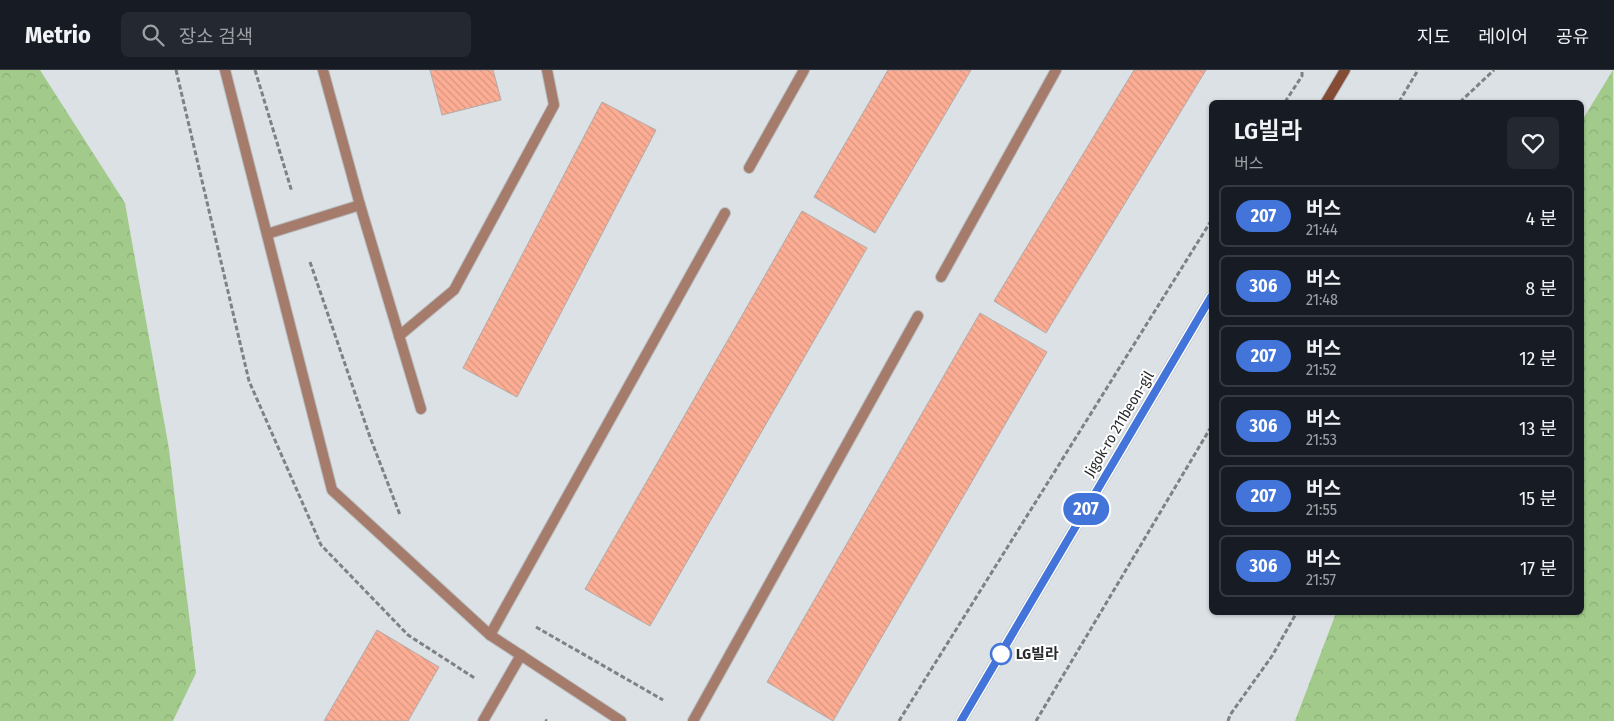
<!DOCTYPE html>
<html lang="ko">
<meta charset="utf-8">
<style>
body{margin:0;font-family:"Fira Sans Condensed","Noto Sans KR",sans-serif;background:#242831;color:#f1f3f6;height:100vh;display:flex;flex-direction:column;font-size:19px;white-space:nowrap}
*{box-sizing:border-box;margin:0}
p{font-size:16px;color:#9ea1a6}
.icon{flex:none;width:28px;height:28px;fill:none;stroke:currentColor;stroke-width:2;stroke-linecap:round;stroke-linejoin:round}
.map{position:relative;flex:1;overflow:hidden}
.sheet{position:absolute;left:1209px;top:30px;width:375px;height:515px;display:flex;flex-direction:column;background:#171b24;border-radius:8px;box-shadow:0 1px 4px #0004}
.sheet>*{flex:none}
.badge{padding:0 10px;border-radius:16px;font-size:18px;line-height:32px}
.map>.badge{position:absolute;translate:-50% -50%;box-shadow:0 0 0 2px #fff}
.round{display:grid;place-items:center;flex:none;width:52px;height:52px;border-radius:8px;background:#242831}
.headline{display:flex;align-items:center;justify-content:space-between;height:85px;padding:0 25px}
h1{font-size:24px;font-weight:600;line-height:38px}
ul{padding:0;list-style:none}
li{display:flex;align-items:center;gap:15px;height:62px;margin:0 10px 8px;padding:0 15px;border:2px solid #363941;border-radius:8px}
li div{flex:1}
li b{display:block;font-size:19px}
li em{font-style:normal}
li .badge{min-width:55px;font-weight:700;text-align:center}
header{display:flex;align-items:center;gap:30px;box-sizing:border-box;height:70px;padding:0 25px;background:#171b24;border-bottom:1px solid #363941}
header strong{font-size:24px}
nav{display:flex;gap:28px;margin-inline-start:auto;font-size:18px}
.search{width:350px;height:45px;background:#242831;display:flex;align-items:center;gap:12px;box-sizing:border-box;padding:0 18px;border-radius:8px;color:#9ea1a6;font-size:19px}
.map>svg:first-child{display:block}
.forest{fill:url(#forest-crowns)}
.building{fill:url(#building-back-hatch);stroke:#b2aba9}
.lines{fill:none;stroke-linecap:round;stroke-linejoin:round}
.service-casing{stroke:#b8bdc0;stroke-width:12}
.secondary-casing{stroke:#b8bdc0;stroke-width:12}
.path{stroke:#7e8284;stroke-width:3;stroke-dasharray:5 2.5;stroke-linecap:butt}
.service{stroke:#a57c6c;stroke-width:10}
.secondary{stroke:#854c35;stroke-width:10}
.line-casing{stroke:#fff;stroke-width:11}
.line{stroke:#4374d9;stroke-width:8}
.stop-dot{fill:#fff;stroke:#4374d9;stroke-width:2.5}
.labels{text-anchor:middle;stroke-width:4;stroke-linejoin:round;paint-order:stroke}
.street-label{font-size:15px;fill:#292b2c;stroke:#fff}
.stop-label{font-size:15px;font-weight:bold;fill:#292b2c;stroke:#fff;text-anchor:start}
</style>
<header>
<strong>Metrio</strong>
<div class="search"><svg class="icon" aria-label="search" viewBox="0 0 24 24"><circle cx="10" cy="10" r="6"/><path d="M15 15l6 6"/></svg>장소 검색</div>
<nav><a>지도</a><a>레이어</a><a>공유</a></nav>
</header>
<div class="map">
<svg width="1614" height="651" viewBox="0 0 1614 651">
<defs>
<pattern id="forest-crowns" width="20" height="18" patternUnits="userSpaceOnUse" patternTransform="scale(1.25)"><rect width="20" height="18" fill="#a2cb8b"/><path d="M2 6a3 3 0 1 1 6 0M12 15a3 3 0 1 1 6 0" fill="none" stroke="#8cae78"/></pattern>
<pattern id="building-back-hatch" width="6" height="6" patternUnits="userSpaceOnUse" patternTransform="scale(1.25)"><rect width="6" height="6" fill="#fcad94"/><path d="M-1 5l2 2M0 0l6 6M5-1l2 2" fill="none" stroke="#d89580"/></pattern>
</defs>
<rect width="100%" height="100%" fill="#dce1e5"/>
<g class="forest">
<polygon points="0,0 40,0 125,133 169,379 196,603 173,651 0,651"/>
<polygon points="1613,0 1614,651 1295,651 1336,543 1581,542 1581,52"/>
</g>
<g class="building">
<polygon points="430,0 493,0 501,30 442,45"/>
<polygon points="888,0 971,0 875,163 814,127"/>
<polygon points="1134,0 1206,0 1046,263 994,231"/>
<polygon points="602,32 656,60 517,327 463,298"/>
<polygon points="802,141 867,178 650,556 585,519"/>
<polygon points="980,243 1047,282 833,651 767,612"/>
<polygon points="377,560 439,597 408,651 324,651"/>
</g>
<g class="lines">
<g class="service-casing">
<g id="service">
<polyline points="225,0 332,420 490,565 621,651"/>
<polyline points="323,0 360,135 421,339"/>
<polyline points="749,98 804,0"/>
<polyline points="267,164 360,135"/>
<polyline points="941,207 1056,0"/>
<polyline points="399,266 454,220 554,35 547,0"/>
<polyline points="490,565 725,143"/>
<polyline points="483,651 521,585"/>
<polyline points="693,651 918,246"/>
</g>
</g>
<g class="secondary-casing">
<g id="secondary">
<polyline points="1326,32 1345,0"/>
<polyline points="961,651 1211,227"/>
</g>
</g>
<g class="path">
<polyline points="176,0 249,311 321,475 408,565 476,609"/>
<polyline points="255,0 292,122"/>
<polyline points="1285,32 1302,6 1302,0"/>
<polyline points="1399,32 1418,0"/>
<polyline points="1460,32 1494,0"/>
<polyline points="310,192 370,367 400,445"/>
<polyline points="536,557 663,630"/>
<polyline points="545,650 547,651"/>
<polyline points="899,651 1211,151"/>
<polyline points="1036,651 1211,357"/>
<polyline points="1228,651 1230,645 1272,586 1297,542"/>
</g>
<use href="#service" class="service"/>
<use href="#secondary" class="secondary"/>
</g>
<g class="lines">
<g class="line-casing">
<polyline id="line" points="961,651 1211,227"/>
</g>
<use href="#line" class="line"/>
</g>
<circle class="stop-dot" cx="1001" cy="584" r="10"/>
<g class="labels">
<g class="street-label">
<text transform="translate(1119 354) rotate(-59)" y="5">Jigok-ro 211beon-gil</text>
</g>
<g class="stop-label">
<text x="1016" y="589">LG빌라</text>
</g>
</g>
</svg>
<b class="badge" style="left:1086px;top:439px;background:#4374d9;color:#fff">207</b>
<section class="sheet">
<div class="headline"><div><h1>LG빌라</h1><p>버스</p></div><a class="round"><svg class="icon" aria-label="heart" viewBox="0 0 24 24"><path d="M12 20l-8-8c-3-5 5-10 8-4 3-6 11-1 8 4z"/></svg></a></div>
<ul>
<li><span class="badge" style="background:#4374d9;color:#fff">207</span><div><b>버스</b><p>21:44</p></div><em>4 분</em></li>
<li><span class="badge" style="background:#4374d9;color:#fff">306</span><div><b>버스</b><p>21:48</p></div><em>8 분</em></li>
<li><span class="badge" style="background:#4374d9;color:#fff">207</span><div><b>버스</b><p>21:52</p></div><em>12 분</em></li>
<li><span class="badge" style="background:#4374d9;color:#fff">306</span><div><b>버스</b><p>21:53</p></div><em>13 분</em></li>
<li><span class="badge" style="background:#4374d9;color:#fff">207</span><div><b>버스</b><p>21:55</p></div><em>15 분</em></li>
<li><span class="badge" style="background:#4374d9;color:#fff">306</span><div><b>버스</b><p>21:57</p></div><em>17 분</em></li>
</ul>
</section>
</div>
